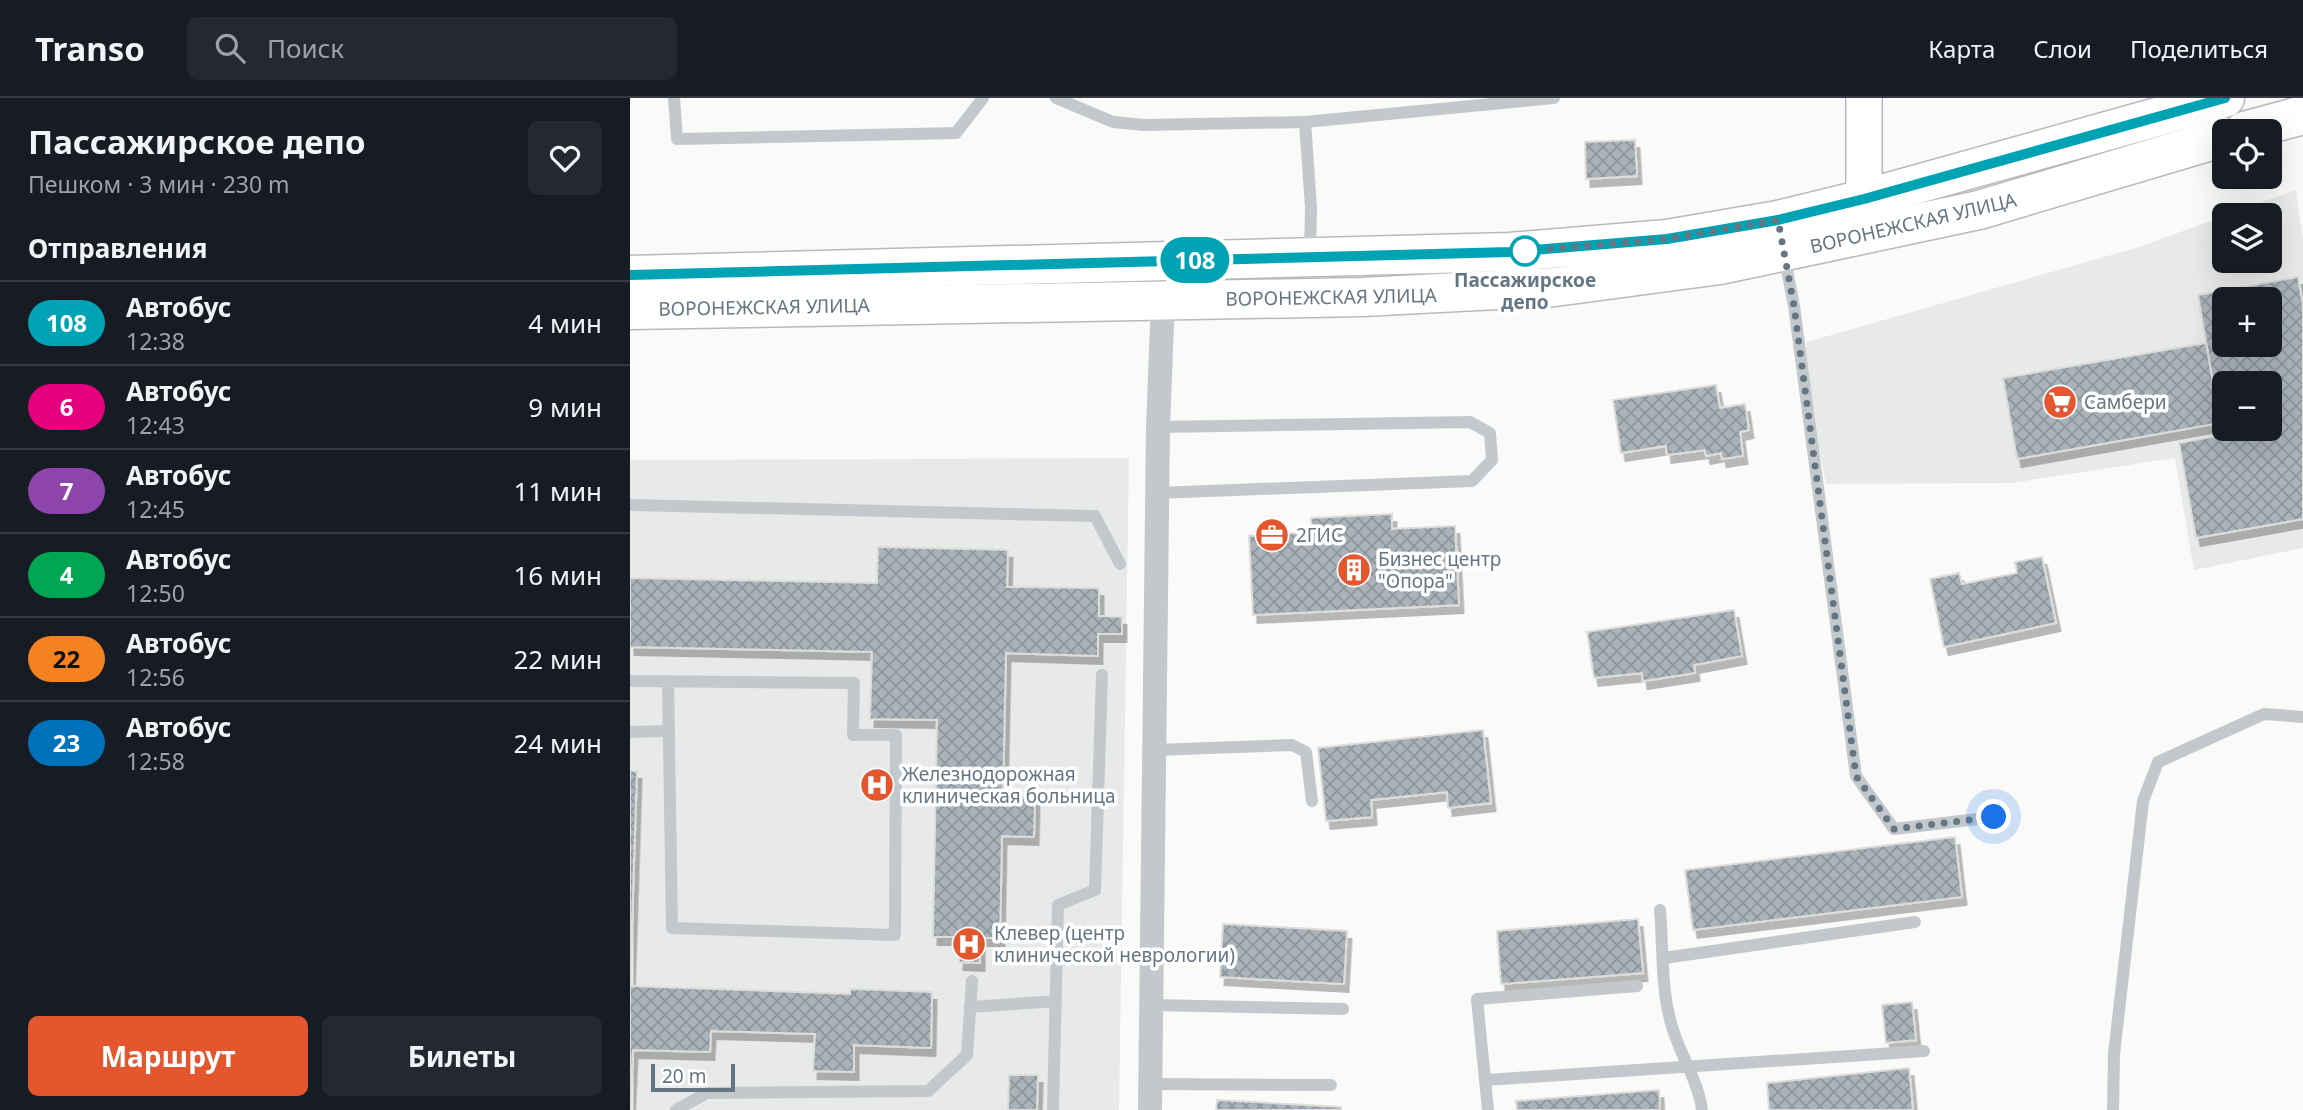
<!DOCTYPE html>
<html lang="ru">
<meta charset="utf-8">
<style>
body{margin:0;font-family:"Noto Sans",sans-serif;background:#242831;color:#f1f3f6;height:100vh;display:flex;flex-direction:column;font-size:26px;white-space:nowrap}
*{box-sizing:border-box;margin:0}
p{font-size:23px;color:#9ea1a6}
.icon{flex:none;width:38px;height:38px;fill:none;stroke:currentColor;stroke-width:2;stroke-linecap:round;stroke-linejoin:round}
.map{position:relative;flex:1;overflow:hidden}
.drawer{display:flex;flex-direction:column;background:#171b24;width:630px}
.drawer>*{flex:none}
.badge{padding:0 14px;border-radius:23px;font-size:24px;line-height:46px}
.fabs{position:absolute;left:1582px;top:21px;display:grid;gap:14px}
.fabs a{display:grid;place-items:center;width:70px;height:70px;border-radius:10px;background:#171b24;box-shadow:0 7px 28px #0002;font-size:35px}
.scale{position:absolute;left:21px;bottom:18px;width:84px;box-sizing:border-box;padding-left:7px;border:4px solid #657683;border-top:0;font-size:19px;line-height:24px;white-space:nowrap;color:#657683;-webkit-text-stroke:5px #fff;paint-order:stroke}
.you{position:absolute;width:35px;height:35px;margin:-18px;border:5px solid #fff;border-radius:50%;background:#1a73e8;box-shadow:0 0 0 10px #1a73e833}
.map>.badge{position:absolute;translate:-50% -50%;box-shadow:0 0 0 4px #fff}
h2{padding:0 28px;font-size:26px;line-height:63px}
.round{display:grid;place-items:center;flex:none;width:74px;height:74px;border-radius:10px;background:#242831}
.head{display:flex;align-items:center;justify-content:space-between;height:119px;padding:0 28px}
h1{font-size:33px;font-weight:700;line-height:52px}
.primary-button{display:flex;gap:14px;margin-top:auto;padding:14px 28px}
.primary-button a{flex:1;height:80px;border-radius:10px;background:#e4572e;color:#fff;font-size:28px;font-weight:700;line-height:80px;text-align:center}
.primary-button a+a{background:#242831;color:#f1f3f6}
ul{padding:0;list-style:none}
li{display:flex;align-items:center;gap:21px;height:84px;padding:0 28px;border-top:2px solid #363941}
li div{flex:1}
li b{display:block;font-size:26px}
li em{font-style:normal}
li .badge{min-width:77px;font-weight:700;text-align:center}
header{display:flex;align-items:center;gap:42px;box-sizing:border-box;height:98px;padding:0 35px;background:#171b24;border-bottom:2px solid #363941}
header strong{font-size:33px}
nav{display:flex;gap:38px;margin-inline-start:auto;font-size:24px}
.search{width:490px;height:63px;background:#242831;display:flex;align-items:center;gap:18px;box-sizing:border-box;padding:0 24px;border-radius:10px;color:#9ea1a6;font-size:26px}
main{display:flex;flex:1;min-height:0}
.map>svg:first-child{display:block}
.built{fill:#e8e9e9;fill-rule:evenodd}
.building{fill:url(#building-cross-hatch);stroke:#dcdcda;stroke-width:2;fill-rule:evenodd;filter:url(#shadow)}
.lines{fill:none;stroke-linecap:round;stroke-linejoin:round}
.secondary-casing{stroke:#b3babf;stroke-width:38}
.primary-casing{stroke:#b5babe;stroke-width:41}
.lane{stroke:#c3c8cc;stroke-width:12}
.street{stroke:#c3c8cc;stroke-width:24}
.secondary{stroke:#fff;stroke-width:35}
.primary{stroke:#fff;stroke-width:38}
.line-casing{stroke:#fff;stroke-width:16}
.line{stroke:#00a3b4;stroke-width:10}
.walk{stroke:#657683;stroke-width:7;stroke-dasharray:0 12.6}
.stop-dot{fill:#fff;stroke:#00a3b4;stroke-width:3.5}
.labels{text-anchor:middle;stroke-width:7;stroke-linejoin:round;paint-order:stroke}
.street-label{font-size:19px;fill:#657683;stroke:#fff}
.stop-label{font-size:19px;font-weight:bold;fill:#657683;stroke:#fff}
.poi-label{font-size:19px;fill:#657683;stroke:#fff;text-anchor:start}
</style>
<header>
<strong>Transo</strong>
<div class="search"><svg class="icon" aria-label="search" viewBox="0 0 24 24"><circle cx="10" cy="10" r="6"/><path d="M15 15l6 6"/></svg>Поиск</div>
<nav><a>Карта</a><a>Слои</a><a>Поделиться</a></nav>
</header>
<main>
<section class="drawer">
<div class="head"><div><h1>Пассажирское депо</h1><p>Пешком · 3 мин · 230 m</p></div><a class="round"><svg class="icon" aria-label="heart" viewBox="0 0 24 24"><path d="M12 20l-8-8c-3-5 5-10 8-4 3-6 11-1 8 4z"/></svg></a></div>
<h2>Отправления</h2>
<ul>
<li><span class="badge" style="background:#00a3b4;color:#fff">108</span><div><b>Автобус</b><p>12:38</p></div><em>4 мин</em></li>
<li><span class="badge" style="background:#e6007e;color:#fff">6</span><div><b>Автобус</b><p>12:43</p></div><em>9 мин</em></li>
<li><span class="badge" style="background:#8e44ad;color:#fff">7</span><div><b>Автобус</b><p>12:45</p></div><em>11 мин</em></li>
<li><span class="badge" style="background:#00a651;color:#fff">4</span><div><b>Автобус</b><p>12:50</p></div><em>16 мин</em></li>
<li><span class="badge" style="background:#f58220;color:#111">22</span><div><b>Автобус</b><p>12:56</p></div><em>22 мин</em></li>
<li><span class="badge" style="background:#0072bc;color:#fff">23</span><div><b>Автобус</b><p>12:58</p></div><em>24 мин</em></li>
</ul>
<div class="primary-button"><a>Маршрут</a><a>Билеты</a></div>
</section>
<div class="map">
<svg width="1673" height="1012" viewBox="0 0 1673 1012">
<defs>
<pattern id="building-cross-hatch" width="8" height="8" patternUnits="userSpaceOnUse" patternTransform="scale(1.75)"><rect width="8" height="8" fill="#aab3b9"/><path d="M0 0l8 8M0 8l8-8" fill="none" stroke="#8e969c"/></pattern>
<filter id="shadow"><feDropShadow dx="4.5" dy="8" stdDeviation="0" flood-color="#0004"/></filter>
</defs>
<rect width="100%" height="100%" fill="#fafaf8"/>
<g class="built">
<path d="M 1666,92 L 1673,142 L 1673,450 L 1564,472 L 1545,360 L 1381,385 L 1196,386 L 1173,274 L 1177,244 L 1509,149 L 1594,118 L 1594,163 L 1640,163 L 1640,117 L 1596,117 ZM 1594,201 L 1640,201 L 1640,247 L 1594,247 ZM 1594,285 L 1640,285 L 1640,331 L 1594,331 Z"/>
<polygon points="499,360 489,1012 0,1012 0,362"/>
</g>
<g class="building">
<polygon points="1005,42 1007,78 956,81 955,44"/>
<path d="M 1668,179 L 1673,208 L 1673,421 L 1566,440 L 1549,345 L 1592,337 L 1568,197 ZM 1594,201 L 1640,201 L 1640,247 L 1594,247 ZM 1594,285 L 1640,285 L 1640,331 L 1594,331 Z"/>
<polygon points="1576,245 1590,325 1387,361 1373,280"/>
<polygon points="1086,287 1090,310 1115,306 1119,332 1110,334 1113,358 1092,361 1091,355 1076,358 1075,352 1037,357 1036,348 991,355 983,302"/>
<polygon points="762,416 762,431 825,428 829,507 623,517 619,438 682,434 681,420"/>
<polygon points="248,449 378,452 377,489 469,490 469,518 492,519 492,536 468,536 468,558 376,555 373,695 405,696 404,739 372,738 370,840 350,840 350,865 329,864 330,839 303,839 307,622 240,621 242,554 0,549 0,480 247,485"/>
<polygon points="1412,459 1426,525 1314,549 1300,481 1329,475 1332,486 1387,475 1385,464"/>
<polygon points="1104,512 1112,558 1064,567 1065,575 1013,583 1012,575 964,580 957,534"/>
<polygon points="853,632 861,705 818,710 817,694 741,702 742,719 696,723 688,650"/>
<polygon points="0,673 7,673 0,888 220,896 220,891 302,894 301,950 224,947 224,974 183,973 185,936 81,933 80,954 3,952 0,1012"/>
<polygon points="1325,739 1332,799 1063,832 1055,772"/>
<polygon points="1008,821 1013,875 871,886 867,833"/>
<polygon points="593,826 717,833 714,886 590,879"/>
<polygon points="1282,904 1286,942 1256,945 1252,907"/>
<polygon points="1279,970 1283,1012 1139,1012 1137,985"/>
<polygon points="379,977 408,977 407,1012 378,1012"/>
<polygon points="1029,992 1030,1012 887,1012 886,1003"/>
<polygon points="587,1002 711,1009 711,1012 586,1012"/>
</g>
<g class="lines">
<g class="secondary-casing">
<polyline id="secondary" points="1234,0 1234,101"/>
</g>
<g class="primary-casing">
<g id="primary">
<polyline points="1614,33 1673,17"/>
<polyline points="0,177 880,154 1037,141 1148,122 1234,101 1595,0"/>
<polyline points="0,212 733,199 925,189 1090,167 1349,112 1594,39"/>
</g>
</g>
<g class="lane">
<polyline points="44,0 47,41 326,35 353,0"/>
<polyline points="426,0 483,24 514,27 675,24"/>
<polyline points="680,154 681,109 675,24 924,0"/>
<polyline points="1154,157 1164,208 1226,678 1264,731 1364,719"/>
<polyline points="527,395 842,383 862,362 860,335 840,324 528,329"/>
<polyline points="0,407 465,418 490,466"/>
<polyline points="0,583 224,585 223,637 266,637 265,837 42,830 38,583"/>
<polyline points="0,634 39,633"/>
<polyline points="524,652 662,647 676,654 682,703"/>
<path d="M 1030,812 C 1033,847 1031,887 1040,921 C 1047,953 1068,980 1072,1012"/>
<polyline points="1034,860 1285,824"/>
<polyline points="521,907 713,911"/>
<polyline points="340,909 426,903"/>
<polyline points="855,982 1294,953"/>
<polyline points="520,986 701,987"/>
<polyline points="46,1012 77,995 298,993 337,957 342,883"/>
<polyline points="423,1012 428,807 465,792 472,577"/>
<polyline points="858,1012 847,901 1007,888"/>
<polyline points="1483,1012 1484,956 1513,703 1528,664 1634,616 1673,619"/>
</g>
<polyline class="street" points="520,1012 528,329 533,202"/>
<use href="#secondary" class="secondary"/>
<use href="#primary" class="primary"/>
</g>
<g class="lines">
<g class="line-casing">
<polyline id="line" points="0,177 880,154 1037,141 1148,122 1234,101 1595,0"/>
</g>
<use href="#line" class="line"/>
<polyline class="walk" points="895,153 1037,141 1148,122 1164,208 1226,678 1264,731 1364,719"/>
</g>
<defs>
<g id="supermarket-disc" transform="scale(1.75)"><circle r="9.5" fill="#e4572e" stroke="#fff"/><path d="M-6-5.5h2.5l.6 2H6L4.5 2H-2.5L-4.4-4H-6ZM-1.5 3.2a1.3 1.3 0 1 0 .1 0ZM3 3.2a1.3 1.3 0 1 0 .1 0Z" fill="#fff"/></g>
<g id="office-disc" transform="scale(1.75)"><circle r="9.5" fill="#e4572e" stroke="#fff"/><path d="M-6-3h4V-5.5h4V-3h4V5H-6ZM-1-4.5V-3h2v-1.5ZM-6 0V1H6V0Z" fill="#fff"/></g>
<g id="building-disc" transform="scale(1.75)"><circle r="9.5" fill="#e4572e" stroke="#fff"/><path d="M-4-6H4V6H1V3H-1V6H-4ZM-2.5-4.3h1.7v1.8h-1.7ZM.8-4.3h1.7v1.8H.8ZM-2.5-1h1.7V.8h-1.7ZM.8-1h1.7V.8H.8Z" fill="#fff"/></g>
<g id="hospital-disc" transform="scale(1.75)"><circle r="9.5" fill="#e4572e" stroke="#fff"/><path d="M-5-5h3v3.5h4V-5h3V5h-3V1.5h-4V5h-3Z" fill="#fff"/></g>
</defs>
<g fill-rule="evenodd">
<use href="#supermarket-disc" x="1430" y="304"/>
<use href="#office-disc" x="642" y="437"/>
<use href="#building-disc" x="724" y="472"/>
<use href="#hospital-disc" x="247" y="687"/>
<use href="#hospital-disc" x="339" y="846"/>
</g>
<circle class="stop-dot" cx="895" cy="153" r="14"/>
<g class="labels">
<g class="street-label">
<text transform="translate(1283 125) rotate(-13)" y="7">ВОРОНЕЖСКАЯ УЛИЦА</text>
<text transform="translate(701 199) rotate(-1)" y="7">ВОРОНЕЖСКАЯ УЛИЦА</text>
<text transform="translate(134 209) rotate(-1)" y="7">ВОРОНЕЖСКАЯ УЛИЦА</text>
</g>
<g class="stop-label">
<text x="895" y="189">Пассажирское<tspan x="895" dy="22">депо</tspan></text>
</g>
<g class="poi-label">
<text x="1454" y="311">Самбери</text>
<text x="666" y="444">2ГИС</text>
<text x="748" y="468">Бизнес центр<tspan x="748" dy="22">"Опора"</tspan></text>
<text x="272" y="683">Железнодорожная<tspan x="272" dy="22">клиническая больница</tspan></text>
<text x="364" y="842">Клевер (центр<tspan x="364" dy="22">клинической неврологии)</tspan></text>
</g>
</g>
</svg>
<div class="fabs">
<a><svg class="icon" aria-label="locate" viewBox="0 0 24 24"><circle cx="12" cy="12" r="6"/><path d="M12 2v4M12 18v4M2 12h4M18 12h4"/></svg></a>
<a><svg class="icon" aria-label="layers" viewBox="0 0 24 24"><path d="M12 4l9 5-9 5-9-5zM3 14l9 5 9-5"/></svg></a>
<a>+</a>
<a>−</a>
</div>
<div class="scale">20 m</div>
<div class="you" style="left:1364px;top:719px"></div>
<b class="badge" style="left:565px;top:162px;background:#00a3b4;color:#fff">108</b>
</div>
</main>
